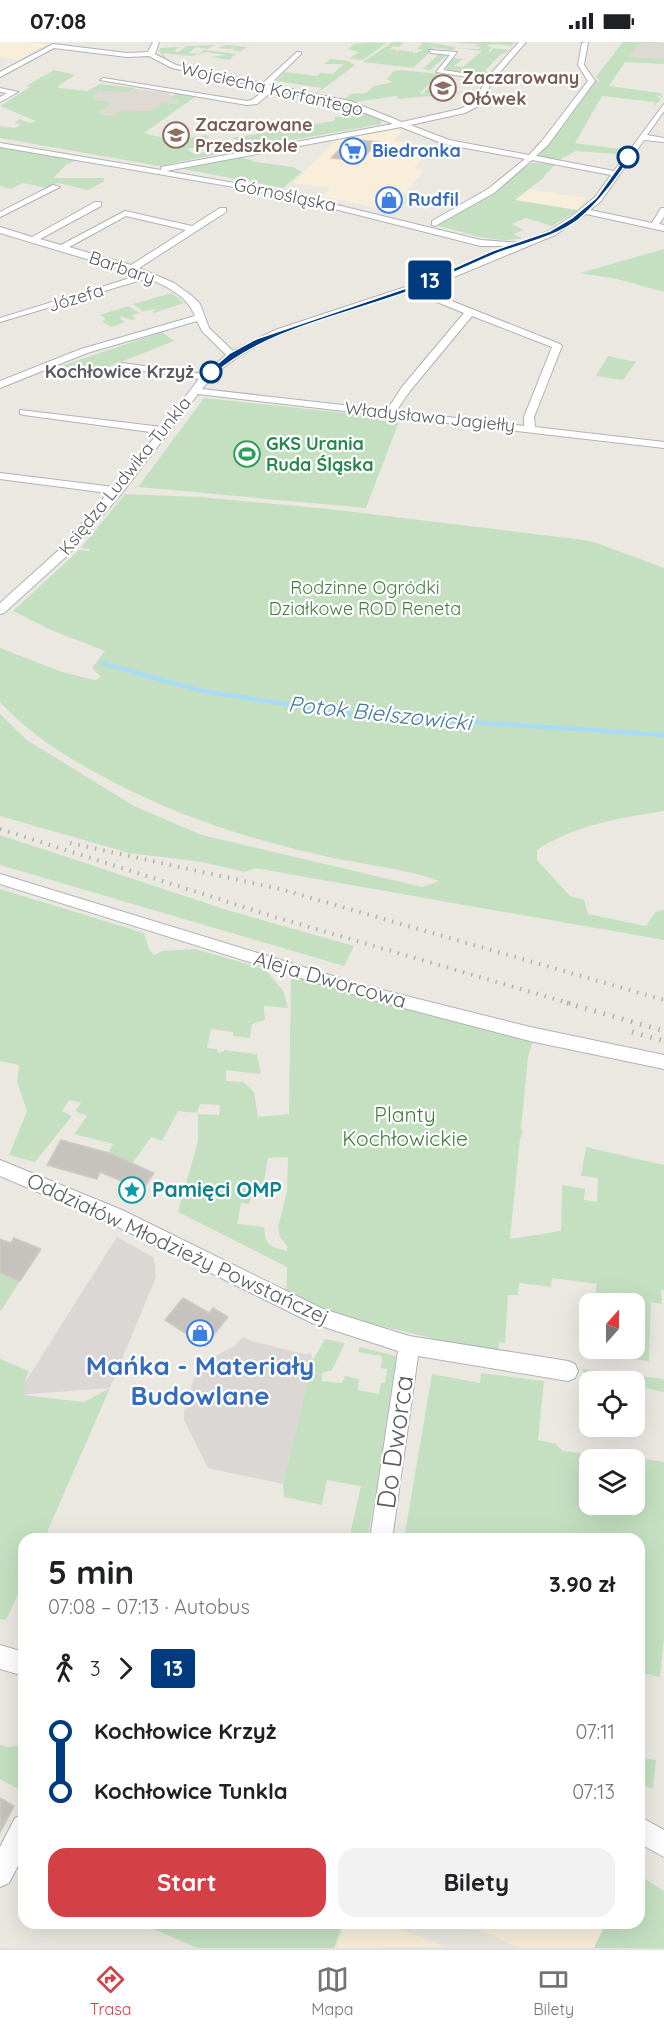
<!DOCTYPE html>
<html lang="pl">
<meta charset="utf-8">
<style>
body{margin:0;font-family:Quicksand,sans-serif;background:#f2f2f2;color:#202124;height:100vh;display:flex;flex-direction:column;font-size:22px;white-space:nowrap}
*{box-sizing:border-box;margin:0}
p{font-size:20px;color:#757577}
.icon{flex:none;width:33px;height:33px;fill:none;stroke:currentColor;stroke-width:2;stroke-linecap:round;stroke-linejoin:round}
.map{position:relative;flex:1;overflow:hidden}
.side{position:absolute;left:18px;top:1491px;width:627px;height:396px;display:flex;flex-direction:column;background:#fff;border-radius:18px;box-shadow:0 6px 24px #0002}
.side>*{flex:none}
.badge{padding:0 12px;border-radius:4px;font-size:21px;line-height:39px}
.needle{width:39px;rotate:21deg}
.buttons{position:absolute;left:579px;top:1251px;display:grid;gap:12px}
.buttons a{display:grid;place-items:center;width:66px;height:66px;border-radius:12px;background:#fff;box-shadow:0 6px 24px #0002;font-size:30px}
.map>.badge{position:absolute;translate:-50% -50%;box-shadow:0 0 0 3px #fff}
.legs{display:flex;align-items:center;gap:9px;height:66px;padding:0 30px;font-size:20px}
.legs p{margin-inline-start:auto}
.summary{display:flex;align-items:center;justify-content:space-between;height:102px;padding:0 30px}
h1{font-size:33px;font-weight:700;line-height:45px}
.primary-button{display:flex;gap:12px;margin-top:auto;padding:12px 30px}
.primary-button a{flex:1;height:69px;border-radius:18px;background:#d34045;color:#fff;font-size:24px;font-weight:700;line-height:69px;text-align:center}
.primary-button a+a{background:#f2f2f2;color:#202124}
ul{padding:0 30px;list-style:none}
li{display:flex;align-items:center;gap:21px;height:60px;font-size:22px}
li i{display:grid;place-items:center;width:9px;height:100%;margin:0 8px;background:currentColor}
li i::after{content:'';width:15px;height:15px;margin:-8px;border:4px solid;border-radius:50%;background:#fff}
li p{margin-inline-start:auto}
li:first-child i{background:linear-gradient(#0000 50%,currentColor 0)}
li:last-child i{background:linear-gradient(currentColor 50%,#0000 0)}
.status{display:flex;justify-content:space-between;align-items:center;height:42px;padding:0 30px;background:#fff;direction:ltr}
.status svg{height:16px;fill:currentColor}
.tabs{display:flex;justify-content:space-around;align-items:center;height:84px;border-top:2px solid #e0e0e0;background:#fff;font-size:16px;color:#757577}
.tabs a{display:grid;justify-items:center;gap:3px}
.tabs .on{color:#d34045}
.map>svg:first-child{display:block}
.commercial{fill:#f9eed9}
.industrial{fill:#dad7d4}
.education{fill:#ded9d3}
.green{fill:#c4e0c1;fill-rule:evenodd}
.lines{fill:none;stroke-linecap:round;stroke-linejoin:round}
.stream-far1{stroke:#a9dcf4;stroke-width:4}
.stream{stroke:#a9dcf4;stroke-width:4.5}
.building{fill:#c6c3be;stroke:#cfc9c1;stroke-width:1.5}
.minor-casing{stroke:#afb3b6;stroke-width:2}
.minor{fill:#fff;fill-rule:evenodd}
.rail-far1{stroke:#b0b1b1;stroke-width:4;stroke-dasharray:1.5 7;stroke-linecap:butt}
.rail{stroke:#b0b1b1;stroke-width:5;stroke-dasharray:1.5 8;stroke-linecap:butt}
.line-1{fill:#003b80;stroke:#fff;stroke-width:1.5}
.stop-1-dot{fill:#fff;stroke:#003b80;stroke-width:3}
.labels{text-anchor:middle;stroke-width:4.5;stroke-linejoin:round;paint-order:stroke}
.far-education-label{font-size:18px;font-weight:bold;fill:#785e54;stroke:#fff;text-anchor:start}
.far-street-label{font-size:18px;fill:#5a5e61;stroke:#fff}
.far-shop-label{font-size:18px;font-weight:bold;fill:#366cbe;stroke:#fff;text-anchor:start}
.far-stop-label{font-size:18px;font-weight:bold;fill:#5a5e61;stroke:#fff;text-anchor:end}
.far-leisure-label{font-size:18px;font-weight:bold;fill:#27864d;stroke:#fff;text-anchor:start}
.far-park-label{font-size:18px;fill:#427c3e;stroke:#fff}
.street-label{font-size:21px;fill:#5a5e61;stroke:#fff}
.park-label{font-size:21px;fill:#427c3e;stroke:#fff}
.culture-label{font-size:21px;font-weight:bold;fill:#0d838f;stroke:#fff;text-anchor:start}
.water-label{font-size:22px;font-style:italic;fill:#47799b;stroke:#fff}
.near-shop-label{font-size:26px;font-weight:bold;fill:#366cbe;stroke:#fff}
.near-street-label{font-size:26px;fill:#5a5e61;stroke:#fff}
</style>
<div class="status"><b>07:08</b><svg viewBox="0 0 49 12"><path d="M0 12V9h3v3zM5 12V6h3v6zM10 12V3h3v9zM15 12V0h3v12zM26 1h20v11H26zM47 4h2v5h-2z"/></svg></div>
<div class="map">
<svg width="664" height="1906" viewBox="0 0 664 1906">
<rect width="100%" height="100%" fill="#ebe8e2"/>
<g class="commercial">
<polygon points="0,0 29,0 47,2 19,18 0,15"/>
<polygon points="395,87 403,88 394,99 433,104 414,126 425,128 390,169 321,154 331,146 292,141 337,98"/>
<polygon points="527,147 586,156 577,168 514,158"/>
<polygon points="345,1881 382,1881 448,1905 336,1906"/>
<polygon points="463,1881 606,1881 594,1906 521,1906"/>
</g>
<g class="industrial">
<polygon points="117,1195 154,1216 156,1235 110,1346 17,1353"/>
<polygon points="243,1295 252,1299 304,1312 311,1311 313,1318 283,1442 208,1426 184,1378 184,1369 195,1333 194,1326 234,1304"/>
</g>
<g class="education">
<polygon points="639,0 664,1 664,17 629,15"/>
<polygon points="104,43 169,51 170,54 184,56 184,59 140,91 96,90 91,53"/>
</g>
<g class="green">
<polygon points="359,0 386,1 363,18 349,17 359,10 348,7 355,2 370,1"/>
<polygon points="393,0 404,0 399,5 393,4 390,7 397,8 397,10 399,8 413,10 413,12 424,8 417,7 424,0 456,5 453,8 437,6 427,2 434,6 413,26 423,27 439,12 446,14 430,28 363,20"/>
<path d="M 442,0 L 458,1 L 459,0 L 515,0 L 511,4 L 496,2 L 487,3 L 492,6 L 488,9 L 490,10 L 494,6 L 510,8 C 498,13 494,19 485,29 L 491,31 L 487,35 L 449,29 L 444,25 L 454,16 L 463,17 L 454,24 L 463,25 L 482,9 L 457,6 L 479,7 L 481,5 L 473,4 L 479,2 Z"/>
<polygon points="623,0 664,1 639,0 629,15 664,17 664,22 625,20 609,44 660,51 663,55 655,53 661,57 654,64 655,60 602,54 575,101 619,107 617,112 576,109 559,118 535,114 563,84 596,38 601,40 596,35"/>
<path d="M 216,3 L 207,7 L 196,5 L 189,11 L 198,12 L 205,8 L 236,12 L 240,9 L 233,8 L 235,5 L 231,7 L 217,6 L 227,3 L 247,5 L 233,14 L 230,18 L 210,15 L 227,13 L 205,10 C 193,17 177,12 163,11 L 166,16 L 164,16 L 159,9 L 160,6 L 180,5 L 174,9 L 178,10 L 187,4 Z"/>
<polygon points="331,17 348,19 355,23 315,53 272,42 280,42 278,43 317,51 322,46 276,39 285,30 317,34 320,31 333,32 344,22 324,22"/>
<path d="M 54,28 L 75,33 L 58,44 L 59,46 L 87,49 L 100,42 L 135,46 L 127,51 L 100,48 L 93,53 L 94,58 L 112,61 L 99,70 L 101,72 L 113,74 L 119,69 C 131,71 140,68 151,69 L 164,61 L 176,62 L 181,58 L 170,56 L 176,52 L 195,55 L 144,91 C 166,98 183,97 206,93 L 210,96 L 204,97 L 206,100 L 222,98 L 228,100 L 187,107 L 194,112 L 229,106 L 227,104 L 238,108 L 159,124 L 0,96 L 0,84 L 15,86 L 21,82 L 14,81 L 20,77 L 29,81 L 36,79 L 0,64 L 30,45 L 26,44 Z"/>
<polygon points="400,28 439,32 419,52 426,51 423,51 432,42 437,43 432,48 437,49 431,49 429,52 470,50 477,51 475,54 475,51 471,50 399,57 396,54 355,60 343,58 351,52 366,51 374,44 393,40 386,37 394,29"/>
<polygon points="322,58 351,65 381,77 381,82 249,106 232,96 321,81 334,79 335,75 347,75 345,73 349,72 333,62 317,60"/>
<polygon points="0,104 76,118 66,123 53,136 104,136 103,140 88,148 58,141 46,146 23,141 11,147 0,144"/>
<polygon points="241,115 256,120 293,125 302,130 283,146 183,127"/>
<path d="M 532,121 L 555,122 L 542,137 L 515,158 L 577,168 L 574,171 L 552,184 L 526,176 L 511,182 L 524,188 L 513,192 L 522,196 C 491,203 464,189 433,183 Z"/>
<polygon points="664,207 664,250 617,237 580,231"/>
<polygon points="172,251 184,261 154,271 153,269 158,267 143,269 133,262"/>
<polygon points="128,264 140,271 131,273 136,277 132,278 123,275 119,276 125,280 111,285 102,279 106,277 100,273"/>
<polygon points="162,290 174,299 83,335 74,338 55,326"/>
<polygon points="608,314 636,320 623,338 596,334"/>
<polygon points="204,356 400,377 366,466 138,445"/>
<path d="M 125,452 L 199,455 L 329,467 L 576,497 L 594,500 L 664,526 L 664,769 C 620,776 575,783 537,808 L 537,818 L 570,854 L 584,858 L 588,872 L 646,884 L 656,869 L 664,868 L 664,898 L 255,826 L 245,830 L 202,820 L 129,811 L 0,774 L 0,672 L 27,698 L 134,764 L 202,793 L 422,845 L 439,839 C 406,827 367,823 333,816 C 245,796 177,775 98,732 C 63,713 27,690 0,660 L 0,606 L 62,630 L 95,638 L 101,635 L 92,626 L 105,609 L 51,588 L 13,569 L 79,508 L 89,509 L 90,507 L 81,506 Z"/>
<polygon points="0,793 227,868 354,904 344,924 0,823"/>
<path d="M 0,847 L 144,891 L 149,907 L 154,913 L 162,909 L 195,907 L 265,927 L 284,950 L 288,966 L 264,964 L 265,978 L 252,982 L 250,996 L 233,994 L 233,990 L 211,987 L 207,1006 L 217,1007 L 217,1010 L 223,1010 L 224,1008 L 257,1012 L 261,1032 L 226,1028 L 226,1039 L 243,1040 L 254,1050 L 258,1075 L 289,1072 L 291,928 L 533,998 L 528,1015 L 521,1086 L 523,1089 L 520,1097 L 510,1197 L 561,1189 L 562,1143 L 585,1147 L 584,1158 L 597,1160 L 598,1136 L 581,1134 L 586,1105 L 664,1123 L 664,1248 L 661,1248 L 662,1262 L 651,1260 L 649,1319 L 623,1316 L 623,1307 L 634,1306 L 635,1256 L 610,1253 L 610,1256 L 595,1254 L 597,1242 L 552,1236 L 551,1245 L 519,1241 L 518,1253 L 508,1253 L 505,1301 L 499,1300 L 498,1312 L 286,1261 L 287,1225 L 178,1170 L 198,1099 L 198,1072 L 219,1073 L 220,1063 L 200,1062 L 197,1071 L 178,1069 L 162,1099 L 151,1095 L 132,1122 L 108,1111 L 113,1102 L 74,1092 L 87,1074 L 75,1069 L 81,1061 L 69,1058 L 62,1069 L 72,1074 L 35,1120 L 9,1113 L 27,1069 L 17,1040 L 19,1023 L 0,1019 ZM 288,1115 L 287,1149 L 278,1185 L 280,1195 L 287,1204 L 287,1209 C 269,1204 266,1205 264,1185 L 237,1182 L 241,1161 L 249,1162 L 252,1153 L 255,1153 L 257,1146 L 263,1146 L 268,1116 Z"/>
<polygon points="0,1231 20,1239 1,1269 0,1268"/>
<polygon points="325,1297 345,1301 332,1328 322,1331 322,1339 342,1341 345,1334 359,1337 358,1348 379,1352 381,1341 385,1341 387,1327 381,1326 382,1314 358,1310 360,1305 396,1314 377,1447 367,1497 349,1497 361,1444 327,1438 322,1463 284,1455 283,1442 313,1318"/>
<polygon points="0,1317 29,1329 25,1338 24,1353 84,1360 110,1346 44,1497 24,1497 24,1539 6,1578 0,1577"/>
<polygon points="582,1327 664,1337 664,1350 635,1344 634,1340 606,1339 587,1336"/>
<polygon points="481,1331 544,1339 538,1398 556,1402 563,1409 610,1415 610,1417 590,1418 590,1462 598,1463 598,1469 607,1470 607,1463 634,1462 634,1418 623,1417 624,1414 664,1420 664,1597 660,1635 639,1630 639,1497 404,1497 432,1332 480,1341"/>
<polygon points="0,1703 7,1705 24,1703 24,1739 20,1748 0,1737"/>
<polygon points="643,1716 656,1718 653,1747 639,1741 639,1722 642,1722"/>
<polygon points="639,1833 664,1849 664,1906 594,1906 606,1881 639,1881"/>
<polygon points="140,1881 343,1881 334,1906 197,1906"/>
</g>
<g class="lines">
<polyline class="stream-far1" points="101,621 141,632"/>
<polyline class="stream" points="136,631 203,649 349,672 664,693"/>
</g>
<g class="building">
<polygon points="350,97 378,100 360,119 331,116"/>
<polygon points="61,1098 109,1111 154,1131 140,1151 124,1144 126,1141 100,1130 97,1137 47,1123"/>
<polygon points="14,1196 41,1207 20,1239 0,1231 0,1197 11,1201"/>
<polygon points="183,1256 209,1271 213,1266 228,1275 205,1304 165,1278"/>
<polygon points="0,1756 14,1764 0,1791"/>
</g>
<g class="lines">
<g class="minor-casing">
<g id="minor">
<path d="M 153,0 L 159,0 L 155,12 L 176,23 L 263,41 L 297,10 L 301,10 L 301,12 L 269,43 L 350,59 L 402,80 L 460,67 L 474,60 L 486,38 L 436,30 L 450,13 L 431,11 L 429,8 L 457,10 L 443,28 L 488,35 L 519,0 L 526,0 L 493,38 L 480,63 L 465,71 L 410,83 L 449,98 L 529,113 L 542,99 L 588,39 L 578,23 L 582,1 L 588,0 L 584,23 L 595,39 L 548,103 L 536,114 L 614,129 L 664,62 L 664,69 L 647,93 L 664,96 L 664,100 L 644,98 L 601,159 L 590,168 L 652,181 L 661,166 L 664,166 L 664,175 L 659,182 L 664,183 L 664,189 L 586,172 L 555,193 L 454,235 L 419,246 L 560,302 L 562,304 L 534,375 L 535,385 L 664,400 L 664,406 L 198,352 L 122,451 L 69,512 L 4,571 L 0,572 L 0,561 L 61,506 L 108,451 L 0,437 L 0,431 L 114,445 L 158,391 L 24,373 L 20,372 L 20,368 L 162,385 L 199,337 L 125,326 L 122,325 L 122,321 L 204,332 L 226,313 L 202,289 L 197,279 L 87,311 L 0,346 L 0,339 L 81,307 L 195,274 C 187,253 167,245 148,236 L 0,280 L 0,276 L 140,233 L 0,191 L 0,185 L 32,195 L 95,160 L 101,160 L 101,164 L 40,197 L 61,203 L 125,169 L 192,184 L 220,166 L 226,166 L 226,170 L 139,226 L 174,241 L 192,254 L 200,262 L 209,286 L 233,309 L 275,288 L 448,231 L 512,204 L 481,204 L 275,152 L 0,105 L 0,101 L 161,128 L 161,125 L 393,82 L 345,63 L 274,48 L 257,62 L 247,63 L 100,38 L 103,36 L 247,59 L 252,58 L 267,46 L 172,26 L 149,14 L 127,15 L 54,6 L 0,35 L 0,30 L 53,2 L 127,11 L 148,10 ZM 401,85 L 444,102 L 525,117 L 488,147 L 432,179 L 432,183 L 435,184 L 494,151 L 532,118 L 611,133 L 595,155 L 571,175 L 549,189 L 520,201 L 481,198 L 275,148 L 166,129 ZM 126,174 L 186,188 L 131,223 L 69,205 ZM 410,249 L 464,271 L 402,345 L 387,368 L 202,347 C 244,292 347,270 410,249 ZM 472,274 L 552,305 L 524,375 L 524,384 L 396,369 L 410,349 Z"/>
<polygon points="0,46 18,50 0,60 0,55 7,51 0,50"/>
<polygon points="53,143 60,145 0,175 0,170"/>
<polygon points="0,832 362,943 530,985 664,1013 664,1027 530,999 362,955 0,842"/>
<polygon points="0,1118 122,1168 323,1267 409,1294 568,1319 575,1322 578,1329 575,1336 568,1339 418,1314 392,1497 370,1497 398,1309 312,1281 108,1180 0,1134"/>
<polygon points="0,1603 24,1610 24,1634 0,1627"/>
<polygon points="24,1772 24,1812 9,1841 0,1845 0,1805 15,1776"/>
<polygon points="639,1774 664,1788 664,1815 639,1801"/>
</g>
</g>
<use href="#minor" class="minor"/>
<g class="rail-far1">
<polyline points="0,787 275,875 572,962"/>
<polyline points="70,801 280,847 664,958"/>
</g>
<g class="rail">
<polyline points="567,961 664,989"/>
<polyline points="632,990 664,999"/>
</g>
</g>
<path class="line-1" d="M 626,114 L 631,115 C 615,138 600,160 578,178 C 555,195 525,201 498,211 C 473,221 448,234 423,244 C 353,272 272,283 214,332 L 208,330 L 230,311 L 256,297 L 418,242 L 492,209 L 550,189 L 572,176 L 596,156 Z"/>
<defs>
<g id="school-ring" transform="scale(1.35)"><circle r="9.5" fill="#fff" stroke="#8d6e63" stroke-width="1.5"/><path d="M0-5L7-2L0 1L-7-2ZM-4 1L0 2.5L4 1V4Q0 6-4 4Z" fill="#8d6e63"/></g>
<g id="supermarket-ring" transform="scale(1.35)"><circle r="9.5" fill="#fff" stroke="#3f7fe0" stroke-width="1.5"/><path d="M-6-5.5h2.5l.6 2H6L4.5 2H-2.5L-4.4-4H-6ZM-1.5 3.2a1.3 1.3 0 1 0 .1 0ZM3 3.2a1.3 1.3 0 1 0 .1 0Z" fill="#3f7fe0"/></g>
<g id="shop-ring" transform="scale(1.35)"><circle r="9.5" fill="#fff" stroke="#3f7fe0" stroke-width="1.5"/><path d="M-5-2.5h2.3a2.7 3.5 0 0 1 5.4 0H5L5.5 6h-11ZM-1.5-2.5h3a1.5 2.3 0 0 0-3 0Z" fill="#3f7fe0"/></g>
<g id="stadium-ring" transform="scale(1.35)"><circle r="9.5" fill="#fff" stroke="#2e9e5b" stroke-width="1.5"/><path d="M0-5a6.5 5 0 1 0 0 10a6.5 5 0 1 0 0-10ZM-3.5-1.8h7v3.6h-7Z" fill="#2e9e5b"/></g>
<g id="sight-ring" transform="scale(1.35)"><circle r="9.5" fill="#fff" stroke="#0f9aa8" stroke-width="1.5"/><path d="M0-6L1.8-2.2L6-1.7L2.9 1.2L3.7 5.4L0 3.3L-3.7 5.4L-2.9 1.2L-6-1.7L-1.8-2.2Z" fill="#0f9aa8"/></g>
</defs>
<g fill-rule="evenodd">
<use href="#school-ring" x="443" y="46"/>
<use href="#school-ring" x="176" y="93"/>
<use href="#supermarket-ring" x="353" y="109"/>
<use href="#shop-ring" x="389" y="158"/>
<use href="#stadium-ring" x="247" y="412"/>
<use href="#sight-ring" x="132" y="1148"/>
<use href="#shop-ring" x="200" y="1291"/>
</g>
<g class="stop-1-dot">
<circle cx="628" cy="115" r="10"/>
<circle cx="211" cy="330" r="10"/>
</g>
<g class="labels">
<g class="far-education-label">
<text x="462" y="42">Zaczarowany<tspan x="462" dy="21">Ołówek</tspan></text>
<text x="195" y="89">Zaczarowane<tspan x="195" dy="21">Przedszkole</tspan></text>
</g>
<g class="far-street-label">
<text transform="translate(272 47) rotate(13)" y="6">Wojciecha Korfantego</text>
<text transform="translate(285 153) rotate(12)" y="6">Górnośląska</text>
<text transform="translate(122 226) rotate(19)" y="6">Barbary</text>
<text transform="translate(76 256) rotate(-17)" y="6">Józefa</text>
<text transform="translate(430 375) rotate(6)" y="6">Władysława Jagiełły</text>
<text transform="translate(125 434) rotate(-51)" y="6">Księdza Ludwika Tunkla</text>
</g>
<g class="far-shop-label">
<text x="372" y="115">Biedronka</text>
<text x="408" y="164">Rudfil</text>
</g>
<g class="far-stop-label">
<text x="194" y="336">Kochłowice Krzyż</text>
</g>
<g class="far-leisure-label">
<text x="266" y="408">GKS Urania<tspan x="266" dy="21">Ruda Śląska</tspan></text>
</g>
<g class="far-park-label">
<text x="365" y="552">Rodzinne Ogródki<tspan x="365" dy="21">Działkowe ROD Reneta</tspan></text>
</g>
<g class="street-label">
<text transform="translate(330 938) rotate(16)" y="7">Aleja Dworcowa</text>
<text transform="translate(178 1207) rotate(25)" y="7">Oddziałów Młodzieży Powstańczej</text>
</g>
<g class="park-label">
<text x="405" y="1080">Planty<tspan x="405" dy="24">Kochłowickie</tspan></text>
</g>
<g class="culture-label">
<text x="152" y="1155">Pamięci OMP</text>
</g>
<g class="water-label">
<text transform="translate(380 671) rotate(6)" y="8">Potok Bielszowicki</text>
</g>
<g class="near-shop-label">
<text x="200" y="1333">Mańka - Materiały<tspan x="200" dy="30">Budowlane</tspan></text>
</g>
<g class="near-street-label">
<text transform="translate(395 1400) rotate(-82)" y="9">Do Dworca</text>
</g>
</g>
</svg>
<div class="buttons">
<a><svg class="needle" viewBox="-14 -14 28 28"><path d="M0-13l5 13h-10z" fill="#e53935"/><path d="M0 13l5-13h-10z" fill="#757577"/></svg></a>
<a><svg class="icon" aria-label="locate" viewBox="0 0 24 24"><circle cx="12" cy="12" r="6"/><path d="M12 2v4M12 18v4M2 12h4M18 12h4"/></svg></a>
<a><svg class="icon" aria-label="layers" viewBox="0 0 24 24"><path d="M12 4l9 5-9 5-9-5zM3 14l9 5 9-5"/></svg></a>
</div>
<b class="badge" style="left:430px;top:238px;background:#003b80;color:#fff">13</b>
<section class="side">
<div class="summary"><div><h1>5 min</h1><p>07:08 – 07:13 · Autobus</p></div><b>3.90 zł</b></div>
<div class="legs"><svg class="icon" aria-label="walk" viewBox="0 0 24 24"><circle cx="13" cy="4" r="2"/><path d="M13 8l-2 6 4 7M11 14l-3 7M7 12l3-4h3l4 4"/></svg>3<svg class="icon" aria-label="forward" viewBox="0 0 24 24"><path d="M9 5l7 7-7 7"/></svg><b class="badge" style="background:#003b80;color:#fff">13</b></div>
<ul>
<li><i style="color:#003b80"></i><b>Kochłowice Krzyż</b><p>07:11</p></li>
<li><i style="color:#003b80"></i><b>Kochłowice Tunkla</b><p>07:13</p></li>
</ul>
<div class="primary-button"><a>Start</a><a>Bilety</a></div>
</section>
</div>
<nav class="tabs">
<a class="on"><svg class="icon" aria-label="directions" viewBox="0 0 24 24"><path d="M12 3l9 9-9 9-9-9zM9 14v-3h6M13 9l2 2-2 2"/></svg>Trasa</a>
<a><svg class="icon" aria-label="map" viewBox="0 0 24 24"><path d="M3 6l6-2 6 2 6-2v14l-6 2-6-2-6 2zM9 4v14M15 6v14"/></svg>Mapa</a>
<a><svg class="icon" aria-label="tickets" viewBox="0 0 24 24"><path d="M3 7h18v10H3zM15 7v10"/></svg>Bilety</a>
</nav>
